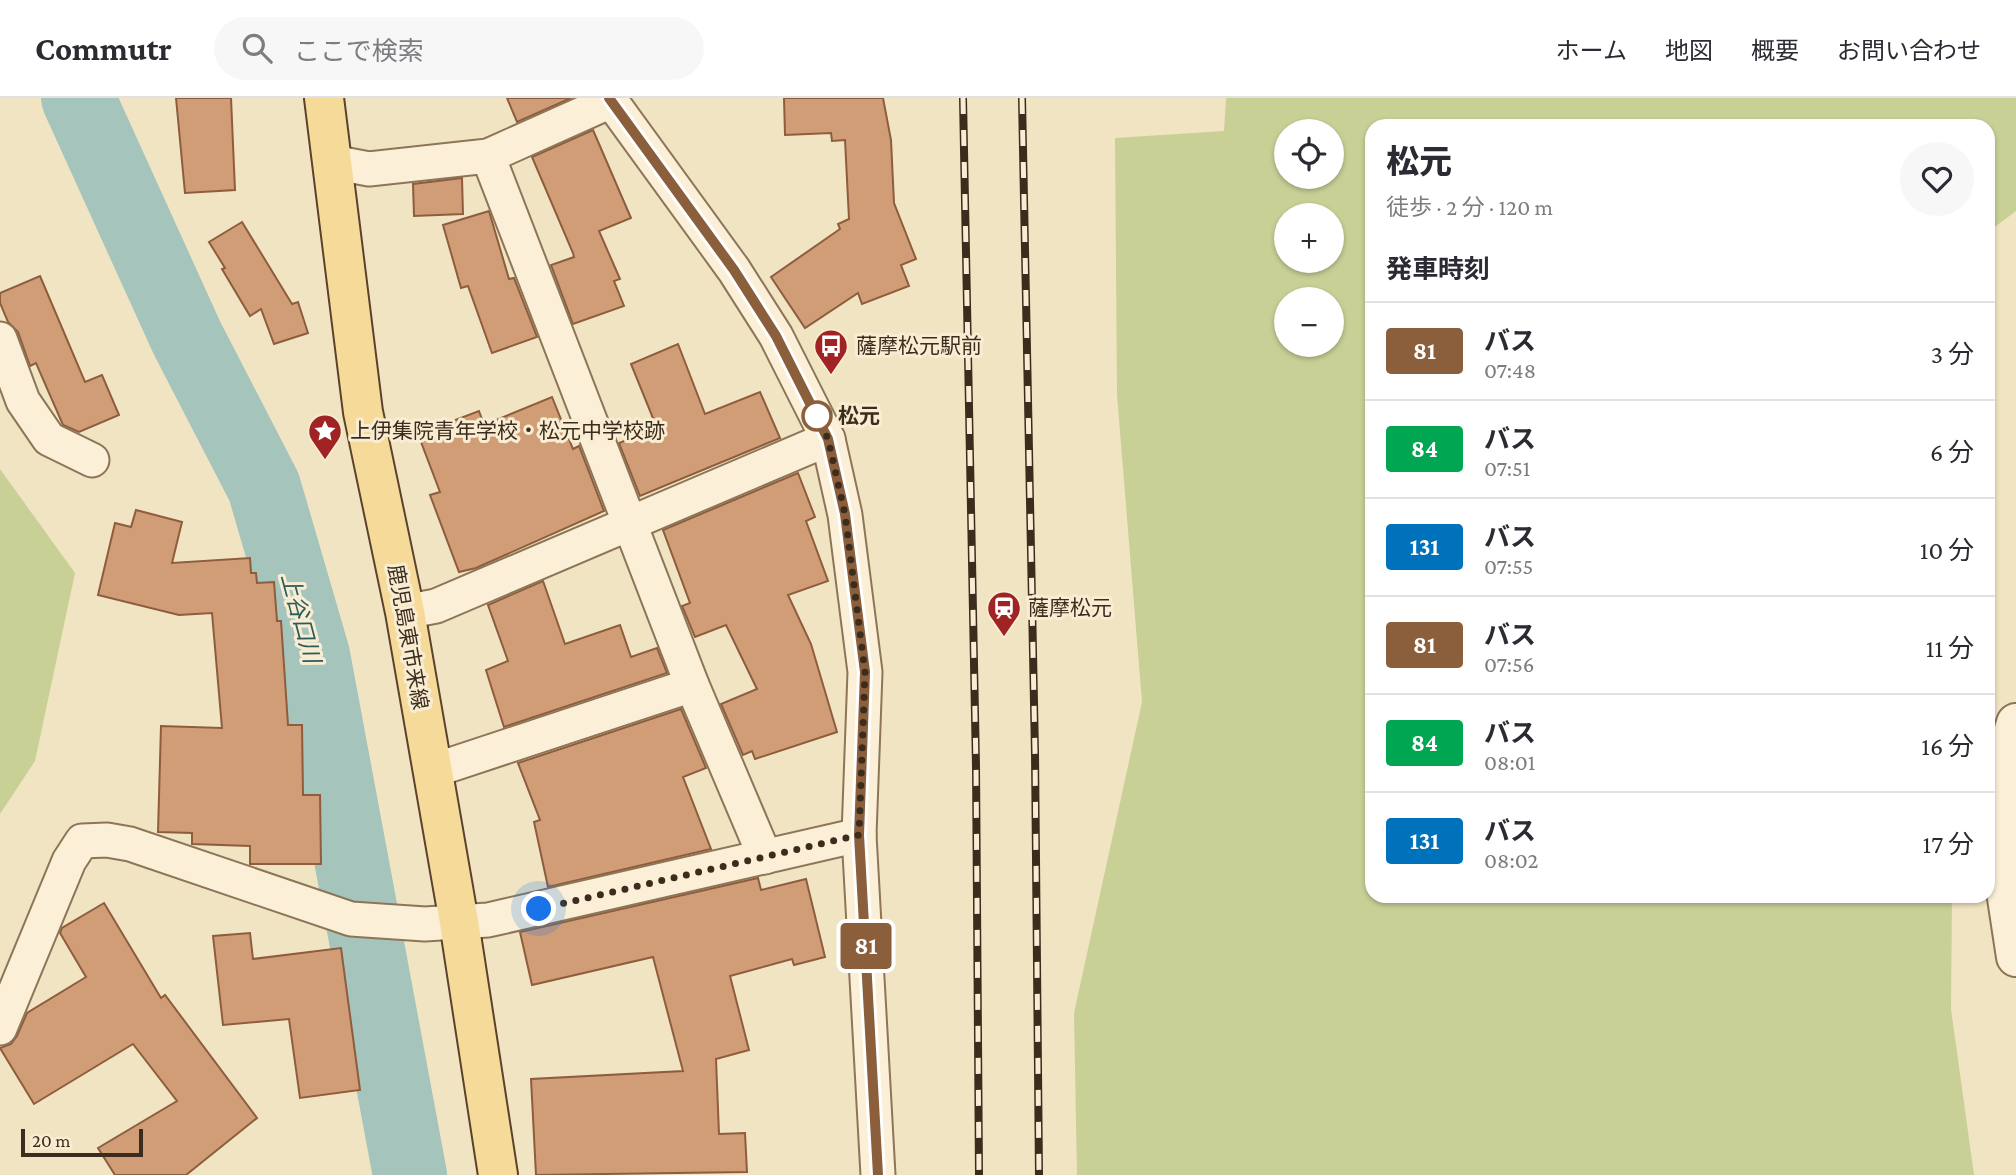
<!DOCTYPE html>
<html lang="ja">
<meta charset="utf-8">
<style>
body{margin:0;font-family:"Crimson Pro","Noto Sans JP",serif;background:#f7f7f7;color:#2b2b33;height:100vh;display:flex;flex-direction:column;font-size:26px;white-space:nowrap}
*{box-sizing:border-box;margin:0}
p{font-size:23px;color:#7c7c81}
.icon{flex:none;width:38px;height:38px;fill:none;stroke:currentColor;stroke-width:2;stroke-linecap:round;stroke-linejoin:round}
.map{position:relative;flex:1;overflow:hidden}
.sheet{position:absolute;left:1365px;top:21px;width:630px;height:784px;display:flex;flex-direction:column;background:#fff;border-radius:21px;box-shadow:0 2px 5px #0004}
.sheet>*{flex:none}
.badge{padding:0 14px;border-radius:5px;font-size:24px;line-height:46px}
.controls{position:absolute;left:1274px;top:21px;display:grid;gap:14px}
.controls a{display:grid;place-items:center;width:70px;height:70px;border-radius:50%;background:#fff;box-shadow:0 2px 5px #0004;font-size:35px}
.scale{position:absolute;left:21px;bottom:18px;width:122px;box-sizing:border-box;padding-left:7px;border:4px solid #3c2c1d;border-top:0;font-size:19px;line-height:24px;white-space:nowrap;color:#3c2c1d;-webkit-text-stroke:5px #f8edd3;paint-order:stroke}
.you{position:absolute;width:35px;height:35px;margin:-18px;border:5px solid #fff;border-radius:50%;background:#1a73e8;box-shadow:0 0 0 10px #1a73e833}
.map>.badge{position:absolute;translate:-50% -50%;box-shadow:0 0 0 4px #fff}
h2{padding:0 21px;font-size:26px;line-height:63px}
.round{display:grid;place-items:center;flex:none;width:74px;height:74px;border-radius:37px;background:#f7f7f7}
.head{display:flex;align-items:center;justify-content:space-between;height:119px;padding:0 21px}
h1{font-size:33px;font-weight:800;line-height:52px}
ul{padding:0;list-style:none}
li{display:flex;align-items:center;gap:21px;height:98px;padding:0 21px;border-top:2px solid #e1e1e2}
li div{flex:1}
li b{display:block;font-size:26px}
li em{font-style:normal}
li .badge{min-width:77px;font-weight:700;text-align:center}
header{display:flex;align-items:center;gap:42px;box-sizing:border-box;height:98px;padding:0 35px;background:#fff;border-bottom:2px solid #e1e1e2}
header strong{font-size:33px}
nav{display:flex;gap:38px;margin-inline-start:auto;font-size:24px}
.search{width:490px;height:63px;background:#f7f7f7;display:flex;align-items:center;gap:18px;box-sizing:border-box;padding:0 24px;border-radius:38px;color:#7c7c81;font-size:26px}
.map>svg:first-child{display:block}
.green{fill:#c9d096;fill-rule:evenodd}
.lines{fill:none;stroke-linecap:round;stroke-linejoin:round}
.river{stroke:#a5c4bb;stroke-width:74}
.building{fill:#d19d77;stroke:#8d5d3d;stroke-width:2}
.minor-casing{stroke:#8d7558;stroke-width:37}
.tertiary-casing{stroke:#8d7558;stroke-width:42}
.primary-casing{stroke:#5a422d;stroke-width:42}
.minor{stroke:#fbf0d7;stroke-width:33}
.tertiary{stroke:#fbf0d7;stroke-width:38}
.primary{stroke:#f6da99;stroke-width:38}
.rail-casing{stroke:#3c2c1d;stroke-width:8}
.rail{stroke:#f8edd3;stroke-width:5;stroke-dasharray:16;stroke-linecap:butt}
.line-casing{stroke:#fff;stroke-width:16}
.line{stroke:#8b5e3c;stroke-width:10}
.walk{stroke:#3c2c1d;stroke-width:7;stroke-dasharray:0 12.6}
.stop-dot{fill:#fff;stroke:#8b5e3c;stroke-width:3.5}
.labels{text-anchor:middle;stroke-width:6;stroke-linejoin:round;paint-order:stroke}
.poi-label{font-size:21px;fill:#3c2c1d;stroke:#f8edd3;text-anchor:start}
.stop-label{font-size:21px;font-weight:bold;fill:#3c2c1d;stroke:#f8edd3;text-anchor:start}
.street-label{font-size:21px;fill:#3c2c1d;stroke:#f8edd3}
.water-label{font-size:23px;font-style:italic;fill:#2c5c59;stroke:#f8edd3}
</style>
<header>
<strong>Commutr</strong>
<div class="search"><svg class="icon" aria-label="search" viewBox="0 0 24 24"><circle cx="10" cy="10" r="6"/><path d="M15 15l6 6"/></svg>ここで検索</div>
<nav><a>ホーム</a><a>地図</a><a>概要</a><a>お問い合わせ</a></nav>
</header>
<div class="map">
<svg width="2016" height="1077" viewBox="0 0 2016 1077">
<rect width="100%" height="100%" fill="#f1e4c3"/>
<g class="green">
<path d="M 1226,0 L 2016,0 L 2016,113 L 1988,134 L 1988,28 L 1372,28 L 1372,798 L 1952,798 L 1951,911 L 1974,1077 L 1077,1077 L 1074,915 L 1142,604 L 1117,297 L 1115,40 L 1224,33 ZM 1286,33 L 1332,33 L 1332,79 L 1286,79 ZM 1286,117 L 1332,117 L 1332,163 L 1286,163 ZM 1286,201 L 1332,201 L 1332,247 L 1286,247 Z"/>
<polygon points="0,371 75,475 35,663 0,716"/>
</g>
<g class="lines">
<polyline class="river" points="78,0 187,240 264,389 313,557 410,1077"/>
</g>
<g class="building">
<polygon points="176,0 231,0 235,92 185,95"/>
<polygon points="507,0 571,0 517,24"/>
<polygon points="784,0 883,0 891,42 894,105 916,161 901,167 909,188 862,206 858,195 805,230 771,179 840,131 838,126 849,121 845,42 832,43 831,35 785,37"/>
<polygon points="593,32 631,120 599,133 620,181 614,183 624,208 573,226 551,167 574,159 573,155 532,59"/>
<polygon points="462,80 463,116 414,118 413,86"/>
<polygon points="489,113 509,181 514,180 537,239 492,255 468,188 461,190 443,127"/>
<polygon points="242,124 292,206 298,204 308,235 274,246 261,211 250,218 222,171 225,170 209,144"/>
<polygon points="40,178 85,284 102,277 119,317 79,334 63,327 36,265 30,268 18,234 8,224 0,205 0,195"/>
<polygon points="678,246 705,316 760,294 780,340 640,398 619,345 657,330 631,266"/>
<polygon points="552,299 573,351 579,348 604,413 476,470 459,474 430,397 440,394 418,336 479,313 484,327"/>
<polygon points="798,375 815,419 806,423 828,483 788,497 811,546 837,634 755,661 752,653 743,657 721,606 757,591 726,527 695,539 682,508 690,505 663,432"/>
<polygon points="136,412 182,424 172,465 250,460 251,475 256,475 257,485 274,484 277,523 281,523 288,627 302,627 303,697 320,697 321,766 250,766 250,748 192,746 192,735 158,734 161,628 222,630 212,515 179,517 98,497 115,425 131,429"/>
<polygon points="543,483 565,546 620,527 631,559 657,550 667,575 504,629 486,572 508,563 488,507"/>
<polygon points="681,611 706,670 683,679 711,751 548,789 534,724 540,722 518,665"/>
<polygon points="758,780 761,792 806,781 825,859 794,867 792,861 730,878 749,952 716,961 719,1036 745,1035 747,1074 536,1077 531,981 683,973 653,859 532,887 520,834"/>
<polygon points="104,805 161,900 165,897 257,1020 186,1077 115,1077 98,1050 177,1003 133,946 34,1006 0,950 11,946 17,938 27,915 86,879 60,835 62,830"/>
<polygon points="250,835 253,861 341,850 360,992 300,1000 289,921 223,927 213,838"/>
</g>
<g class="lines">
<g class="minor-casing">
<g id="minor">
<polyline points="609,0 734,172 776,238 828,341 845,417 865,574 859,737 878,1077"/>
<polyline points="488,58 692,587 765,759"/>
<polyline points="332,64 369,71 488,58 611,3"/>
<polyline points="0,241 23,303 49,341 92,362"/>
<polyline points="405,514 436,508 828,341"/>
<polyline points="432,673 692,587"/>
<polyline points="0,930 69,763 82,743 107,742 130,746 351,821 425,826 488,822 859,737"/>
</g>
</g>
<g class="tertiary-casing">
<polyline id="tertiary" points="2016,625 2009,648 2002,767 2016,859"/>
</g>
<g class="primary-casing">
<polyline id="primary" points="324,0 363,314 405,514 459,824 498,1077"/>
</g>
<use href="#minor" class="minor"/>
<use href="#tertiary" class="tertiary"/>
<use href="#primary" class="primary"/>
<g class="rail-casing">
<g id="rail">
<polyline points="963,0 976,668 979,1077"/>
<polyline points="1022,0 1035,655 1039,1077"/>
</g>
</g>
<use href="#rail" class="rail"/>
</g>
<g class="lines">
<g class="line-casing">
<polyline id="line" points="609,0 734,172 776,238 828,341 845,416 865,574 859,737 878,1077"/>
</g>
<use href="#line" class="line"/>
<polyline class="walk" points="539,811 859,737 865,574 845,416 828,341 817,318"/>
</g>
<defs>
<g id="bus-pin" transform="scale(1.75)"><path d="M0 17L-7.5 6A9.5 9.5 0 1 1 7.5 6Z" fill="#a02424" stroke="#f8edd3"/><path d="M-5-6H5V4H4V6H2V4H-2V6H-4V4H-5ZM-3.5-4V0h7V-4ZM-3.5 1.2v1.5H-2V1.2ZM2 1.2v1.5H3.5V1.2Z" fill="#fff"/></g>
<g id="sight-pin" transform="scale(1.75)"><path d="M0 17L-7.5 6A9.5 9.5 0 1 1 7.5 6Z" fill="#a02424" stroke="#f8edd3"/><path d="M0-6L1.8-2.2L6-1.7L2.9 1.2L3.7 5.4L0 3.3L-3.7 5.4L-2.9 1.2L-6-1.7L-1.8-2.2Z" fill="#fff"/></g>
<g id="station-pin" transform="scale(1.75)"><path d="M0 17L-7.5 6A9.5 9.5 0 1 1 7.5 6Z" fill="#a02424" stroke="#f8edd3"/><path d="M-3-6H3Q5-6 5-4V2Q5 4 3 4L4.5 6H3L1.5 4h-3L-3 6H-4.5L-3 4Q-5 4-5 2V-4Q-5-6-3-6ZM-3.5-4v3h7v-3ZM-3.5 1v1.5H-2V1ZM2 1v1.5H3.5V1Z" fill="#fff"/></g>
</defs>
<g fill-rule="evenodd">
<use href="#bus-pin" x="831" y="248"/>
<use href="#sight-pin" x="325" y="333"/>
<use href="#station-pin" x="1004" y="510"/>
</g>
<circle class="stop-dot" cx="817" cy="318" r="14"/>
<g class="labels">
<g class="poi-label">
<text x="856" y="255">薩摩松元駅前</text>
<text x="350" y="340">上伊集院青年学校・松元中学校跡</text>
<text x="1028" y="517">薩摩松元</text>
</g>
<g class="stop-label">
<text x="838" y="325">松元</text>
</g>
<g class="street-label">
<text transform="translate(408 539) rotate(80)" y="7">鹿児島東市来線</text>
</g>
<g class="water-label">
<text transform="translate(301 520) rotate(75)" y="8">上谷口川</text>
</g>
</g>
</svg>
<div class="controls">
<a><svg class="icon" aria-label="locate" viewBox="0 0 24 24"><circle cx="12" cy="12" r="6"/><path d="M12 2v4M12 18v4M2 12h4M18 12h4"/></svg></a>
<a>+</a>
<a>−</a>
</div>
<div class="scale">20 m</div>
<div class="you" style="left:539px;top:811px"></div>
<b class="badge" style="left:866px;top:848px;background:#8b5e3c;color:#fff">81</b>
<section class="sheet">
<div class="head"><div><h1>松元</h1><p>徒歩 · 2 分 · 120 m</p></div><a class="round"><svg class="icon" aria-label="heart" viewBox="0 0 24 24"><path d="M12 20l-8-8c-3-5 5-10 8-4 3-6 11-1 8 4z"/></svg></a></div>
<h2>発車時刻</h2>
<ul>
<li><span class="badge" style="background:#8b5e3c;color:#fff">81</span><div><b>バス</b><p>07:48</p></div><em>3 分</em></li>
<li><span class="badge" style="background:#00a651;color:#fff">84</span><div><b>バス</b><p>07:51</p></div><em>6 分</em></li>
<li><span class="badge" style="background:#0072bc;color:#fff">131</span><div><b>バス</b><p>07:55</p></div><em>10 分</em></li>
<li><span class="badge" style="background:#8b5e3c;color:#fff">81</span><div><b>バス</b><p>07:56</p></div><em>11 分</em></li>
<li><span class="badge" style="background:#00a651;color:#fff">84</span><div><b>バス</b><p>08:01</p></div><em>16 分</em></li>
<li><span class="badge" style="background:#0072bc;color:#fff">131</span><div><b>バス</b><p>08:02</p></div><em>17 分</em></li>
</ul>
</section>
</div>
